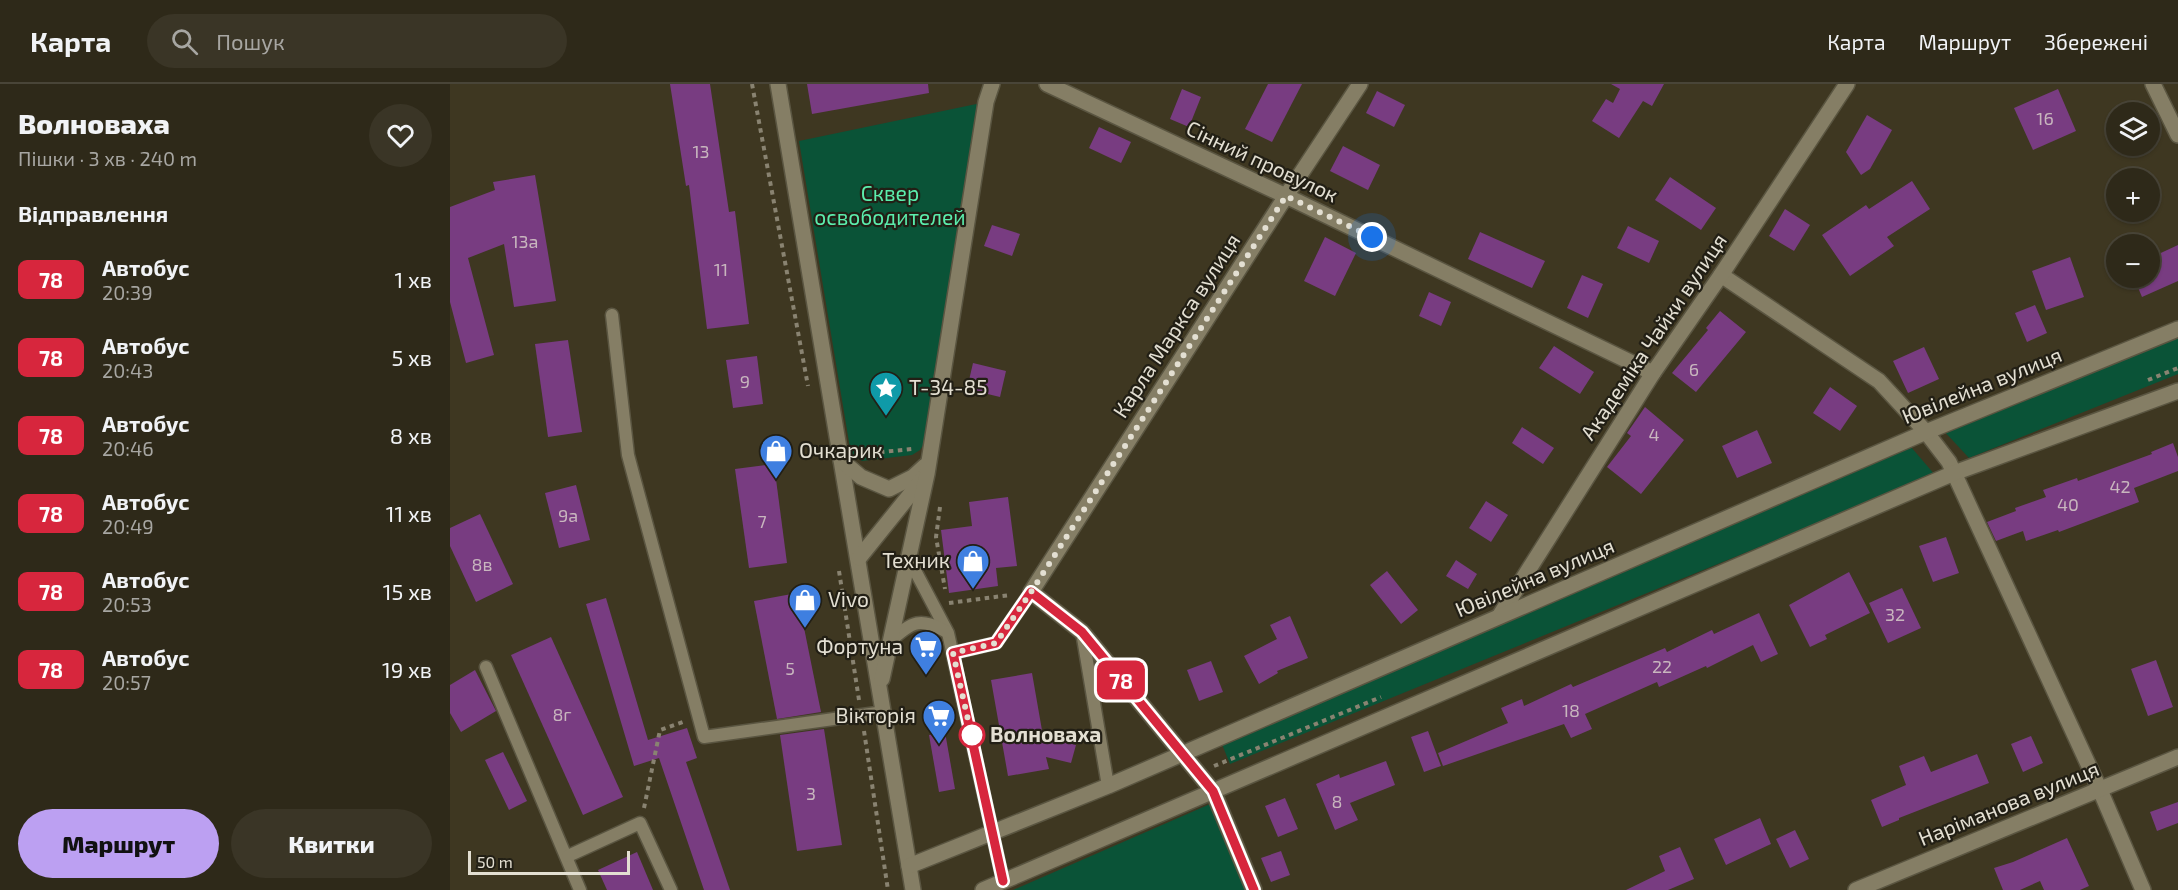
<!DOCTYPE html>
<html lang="uk">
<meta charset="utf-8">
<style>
body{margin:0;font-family:"Exo 2",sans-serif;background:#3a3526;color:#f1f3f6;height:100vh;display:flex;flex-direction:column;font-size:22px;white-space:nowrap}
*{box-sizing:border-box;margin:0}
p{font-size:20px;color:#a7a6a2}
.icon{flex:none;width:33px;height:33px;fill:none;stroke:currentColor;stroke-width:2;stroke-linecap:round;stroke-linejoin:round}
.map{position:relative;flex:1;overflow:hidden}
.sheet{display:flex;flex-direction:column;background:#2e2919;width:450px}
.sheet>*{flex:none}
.badge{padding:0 12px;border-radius:9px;font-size:21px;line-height:39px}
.tools{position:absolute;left:1656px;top:18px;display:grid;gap:12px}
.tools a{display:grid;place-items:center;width:54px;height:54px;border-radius:50%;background:#2e2919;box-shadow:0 2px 4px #0004,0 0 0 2px #494538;font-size:30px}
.scale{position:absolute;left:18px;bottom:15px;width:162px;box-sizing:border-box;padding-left:6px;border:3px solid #e3dfd2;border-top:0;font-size:16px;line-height:21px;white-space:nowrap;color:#e3dfd2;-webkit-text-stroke:4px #221f15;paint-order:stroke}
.you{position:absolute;width:30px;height:30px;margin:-15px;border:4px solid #fff;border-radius:50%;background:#1a73e8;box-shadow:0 0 0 9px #1a73e833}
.map>.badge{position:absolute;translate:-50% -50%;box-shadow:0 0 0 3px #fff}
h2{padding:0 18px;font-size:22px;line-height:54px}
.round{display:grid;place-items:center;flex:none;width:63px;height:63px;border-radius:32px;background:#3a3526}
.summary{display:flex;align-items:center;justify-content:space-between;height:102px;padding:0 18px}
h1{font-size:28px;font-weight:800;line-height:45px}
.button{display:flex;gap:12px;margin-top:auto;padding:12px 18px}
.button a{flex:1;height:69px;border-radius:36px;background:#bca0f2;color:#111;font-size:24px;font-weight:800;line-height:69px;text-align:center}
.button a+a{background:#3a3526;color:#f1f3f6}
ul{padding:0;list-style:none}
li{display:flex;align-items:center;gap:18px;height:78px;padding:0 18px}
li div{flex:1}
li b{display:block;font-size:22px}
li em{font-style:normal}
li .badge{min-width:66px;font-weight:700;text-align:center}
header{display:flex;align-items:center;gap:36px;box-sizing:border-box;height:84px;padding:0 30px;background:#2e2919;border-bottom:2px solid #494538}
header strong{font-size:28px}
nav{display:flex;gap:33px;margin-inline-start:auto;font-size:21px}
.search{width:420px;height:54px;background:#3a3526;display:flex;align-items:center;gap:15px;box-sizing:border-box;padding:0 21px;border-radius:33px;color:#a7a6a2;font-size:22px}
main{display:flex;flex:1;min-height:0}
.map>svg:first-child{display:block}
.green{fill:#0a5337}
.building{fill:#783c81}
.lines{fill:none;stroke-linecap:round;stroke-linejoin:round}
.lane-casing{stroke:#5a5541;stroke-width:15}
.street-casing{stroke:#5a5541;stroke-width:18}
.secondary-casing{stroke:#5a5541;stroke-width:18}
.path{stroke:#898371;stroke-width:4;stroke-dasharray:4.5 4.5;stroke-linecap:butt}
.lane{stroke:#857e65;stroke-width:12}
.street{stroke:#857e65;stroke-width:15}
.secondary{stroke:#857e65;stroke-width:15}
.line-casing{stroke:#fff;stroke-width:14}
.line{stroke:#d7263d;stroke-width:9}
.walk{stroke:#e3dfd2;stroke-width:6;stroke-dasharray:0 10.8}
.stop-dot{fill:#fff;stroke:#d7263d;stroke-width:3}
.labels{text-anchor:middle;stroke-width:4.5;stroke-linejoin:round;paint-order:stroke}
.number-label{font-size:18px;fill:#c8b6be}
.street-label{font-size:21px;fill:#e3dfd2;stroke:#221f15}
.park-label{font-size:21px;fill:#5beead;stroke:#221f15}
.poi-label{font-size:21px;fill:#e3dfd2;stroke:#221f15;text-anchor:start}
.stop-label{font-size:21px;font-weight:bold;fill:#e3dfd2;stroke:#221f15;text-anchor:start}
</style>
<header>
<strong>Карта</strong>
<div class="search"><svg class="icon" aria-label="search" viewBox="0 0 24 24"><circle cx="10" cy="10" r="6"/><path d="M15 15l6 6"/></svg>Пошук</div>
<nav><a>Карта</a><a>Маршрут</a><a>Збережені</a></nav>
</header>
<main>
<section class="sheet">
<div class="summary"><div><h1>Волноваха</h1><p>Пішки · 3 хв · 240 m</p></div><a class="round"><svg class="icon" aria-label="heart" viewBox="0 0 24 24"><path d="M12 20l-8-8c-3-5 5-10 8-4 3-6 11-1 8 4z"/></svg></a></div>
<h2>Відправлення</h2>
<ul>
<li><span class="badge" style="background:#d7263d;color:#fff">78</span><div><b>Автобус</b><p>20:39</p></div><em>1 хв</em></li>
<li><span class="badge" style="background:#d7263d;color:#fff">78</span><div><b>Автобус</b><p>20:43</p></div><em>5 хв</em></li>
<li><span class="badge" style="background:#d7263d;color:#fff">78</span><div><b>Автобус</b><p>20:46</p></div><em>8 хв</em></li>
<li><span class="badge" style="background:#d7263d;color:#fff">78</span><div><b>Автобус</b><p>20:49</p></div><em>11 хв</em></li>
<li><span class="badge" style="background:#d7263d;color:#fff">78</span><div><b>Автобус</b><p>20:53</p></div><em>15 хв</em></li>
<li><span class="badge" style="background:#d7263d;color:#fff">78</span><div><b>Автобус</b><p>20:57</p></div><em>19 хв</em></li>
</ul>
<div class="button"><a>Маршрут</a><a>Квитки</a></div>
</section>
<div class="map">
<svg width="1728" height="806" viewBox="0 0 1728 806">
<rect width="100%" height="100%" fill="#3e3721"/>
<g class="green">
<polygon points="536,18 485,342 470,366 462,371 412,377 401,370 349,57"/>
<polygon points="1728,249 1728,290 1519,374 1493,346"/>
<polygon points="1461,363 1485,391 780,680 769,653"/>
<polygon points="767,717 804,806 563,806"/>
</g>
<g class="building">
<polygon points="220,0 260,0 279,128 285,127 299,240 257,245 239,101 236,102"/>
<polygon points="357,0 478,0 479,9 362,30"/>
<polygon points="818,0 852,0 822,58 795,45"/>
<polygon points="1161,0 1214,0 1202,22 1193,17 1169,54 1142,37 1156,15 1163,19 1170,5"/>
<polygon points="732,5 751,13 739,43 720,35"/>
<polygon points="1608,5 1626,47 1583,66 1564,24"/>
<polygon points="927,7 955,21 944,43 916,29"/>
<polygon points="1417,31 1442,46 1420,85 1411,91 1396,68"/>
<polygon points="649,43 681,58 671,79 639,64"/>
<polygon points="893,62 930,81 918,106 880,87"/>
<polygon points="85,91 106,217 64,223 54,160 18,174 44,271 16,279 0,218 0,123 45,106 43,98"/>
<polygon points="1220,93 1266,124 1251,146 1205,116"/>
<polygon points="1462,97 1480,125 1437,153 1444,162 1400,192 1372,151 1416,121 1419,125"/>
<polygon points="1335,125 1360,141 1344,167 1319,152"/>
<polygon points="542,141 570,150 562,172 534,162"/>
<polygon points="1178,142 1209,157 1199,179 1167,164"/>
<polygon points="1030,148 1095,177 1082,204 1018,175"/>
<polygon points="875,153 906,169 885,212 854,197"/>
<polygon points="1728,161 1728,197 1692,213 1684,194 1700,194 1700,174"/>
<polygon points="1620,173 1634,213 1596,226 1582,187"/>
<polygon points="1132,191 1153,200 1138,234 1117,224"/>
<polygon points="979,208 1001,218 991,242 969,232"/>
<polygon points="1585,221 1597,249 1577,258 1565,229"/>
<polygon points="1270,227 1296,248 1246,308 1222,289 1258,246 1256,244"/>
<polygon points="118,256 132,348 98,353 85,260"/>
<polygon points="1104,262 1144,288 1130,310 1089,284"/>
<polygon points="1474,263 1489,295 1458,309 1443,277"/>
<polygon points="307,272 313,320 283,324 276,276"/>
<polygon points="523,279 556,287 550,313 517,305"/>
<polygon points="1380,303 1407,322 1390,347 1363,329"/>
<polygon points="1195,323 1234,356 1191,410 1157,383 1181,352 1177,349"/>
<polygon points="1072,343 1104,364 1093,380 1062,359"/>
<polygon points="1307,346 1322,379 1287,394 1272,362"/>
<polygon points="1723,359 1728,373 1728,387 1684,404 1689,418 1609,448 1608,446 1576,457 1573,447 1546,457 1537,438 1566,427 1565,424 1596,413 1593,406 1627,394 1628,397 1702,370 1701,368"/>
<polygon points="324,380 337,479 299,484 285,385"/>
<polygon points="126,401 140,456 109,464 95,409"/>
<polygon points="558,413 567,482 546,484 548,502 499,509 491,446 522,442 519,418"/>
<polygon points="1036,417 1058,431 1041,458 1019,444"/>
<polygon points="30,430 63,500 26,518 0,462 0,444"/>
<polygon points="1496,453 1509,489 1483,498 1469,462"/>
<polygon points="1006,476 1027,490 1018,505 996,492"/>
<polygon points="937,487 968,526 951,540 920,501"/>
<polygon points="1399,488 1420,529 1375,551 1377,555 1360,563 1339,521"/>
<polygon points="1452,504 1471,544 1438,559 1419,519"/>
<polygon points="347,509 371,628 327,635 304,517"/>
<polygon points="156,514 198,656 237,644 247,674 236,678 280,806 254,806 209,674 184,682 136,520"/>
<polygon points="1309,529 1328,570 1311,578 1303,561 1257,584 1256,582 1209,603 1207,598 1135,630 1142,645 1121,654 1114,640 993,682 988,669 1058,639 1051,624 1072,615 1074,622 1121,600 1123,603 1215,564 1217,568 1262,546 1264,550"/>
<polygon points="840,532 858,574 827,587 828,589 809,600 794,572 827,555 820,541"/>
<polygon points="101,553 173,713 133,731 61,571"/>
<polygon points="1706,576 1723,623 1698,632 1681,585"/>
<polygon points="761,577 773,608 749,617 737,586"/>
<polygon points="25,586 46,627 11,648 0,629 0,601"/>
<polygon points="582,589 593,652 626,661 621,679 596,673 599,685 558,692 541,596"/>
<polygon points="374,645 392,761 347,767 330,651"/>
<polygon points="978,647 991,682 974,688 961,653"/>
<polygon points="495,648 505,705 489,708 479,651"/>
<polygon points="1581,652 1593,679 1573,688 1561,660"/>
<polygon points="53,668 77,717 59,726 35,676"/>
<polygon points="1527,670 1539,699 1449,734 1449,736 1432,743 1421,716 1456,701 1449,682 1474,672 1481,688"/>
<polygon points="936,677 945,701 900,719 908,736 885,746 866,700 889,690 890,694"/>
<polygon points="835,714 848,745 828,753 815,722"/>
<polygon points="1728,718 1728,739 1707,747 1700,728"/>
<polygon points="1310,734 1321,760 1276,781 1264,755"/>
<polygon points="1345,746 1359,775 1340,784 1326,755"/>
<polygon points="1617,754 1639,802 1630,806 1594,806 1590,797 1570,806 1553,806 1544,784 1563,778"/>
<polygon points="1230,763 1244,795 1218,806 1176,806 1215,787 1209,772"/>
<polygon points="831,767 840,791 821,798 811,774"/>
<polygon points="187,768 203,806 157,806 148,786"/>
</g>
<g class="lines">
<g class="lane-casing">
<g id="lane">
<polyline points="162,231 178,371 254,653 434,628"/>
<polyline points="459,475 498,549 553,797"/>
<polyline points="632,548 658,702"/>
<path d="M 440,557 C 464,537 469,533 497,548"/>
<polyline points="503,569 546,559 581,508"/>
<polyline points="36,583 130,806"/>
<polyline points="118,772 190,739 221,806"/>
</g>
</g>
<g class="street-casing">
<g id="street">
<polyline points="597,0 836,112 1203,289"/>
<polyline points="1703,0 1728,51"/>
<polyline points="1271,191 1429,297 1476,348 1499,378 1650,706 1693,806"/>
<polyline points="1050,531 1203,289 1271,191 1397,0"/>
<polyline points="804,806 763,707 632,548 581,508 836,112 910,0"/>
<polyline points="1406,806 1728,673"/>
</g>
</g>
<g class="secondary-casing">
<g id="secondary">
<polyline points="328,0 463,806"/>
<polyline points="391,376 411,393 439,405 463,393 475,382"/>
<polyline points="409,474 475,392"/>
<polyline points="432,595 477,390 536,18 542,0"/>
<polyline points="459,782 658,702 1476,348 1728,245"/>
<polyline points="533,806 1504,389 1728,307"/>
</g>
</g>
<g class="path">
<polyline points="302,0 358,302"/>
<polyline points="1698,296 1728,284"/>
<polyline points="412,370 462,365"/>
<polyline points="490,423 486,453 495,505"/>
<polyline points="389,487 409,616"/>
<polyline points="499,519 560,511"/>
<polyline points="414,647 438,806"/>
<polyline points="764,682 931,613"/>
<polyline points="194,724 210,646 233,638"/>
</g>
<use href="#lane" class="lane"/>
<use href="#street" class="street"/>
<use href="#secondary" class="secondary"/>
</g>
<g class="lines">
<g class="line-casing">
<polyline id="line" points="553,797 503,569 546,559 581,508 632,548 763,707 804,806"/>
</g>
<use href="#line" class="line"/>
<polyline class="walk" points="522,651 523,658 503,569 546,559 581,508 836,112 922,153"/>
</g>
<defs>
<g id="sight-pin" transform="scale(1.725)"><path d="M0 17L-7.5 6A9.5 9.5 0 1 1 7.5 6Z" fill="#0f9aa8" stroke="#221f15"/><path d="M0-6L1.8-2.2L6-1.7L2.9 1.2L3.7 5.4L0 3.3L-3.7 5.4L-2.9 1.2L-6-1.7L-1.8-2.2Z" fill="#fff"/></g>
<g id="shop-pin" transform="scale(1.725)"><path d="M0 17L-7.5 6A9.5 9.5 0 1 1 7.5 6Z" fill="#3f7fe0" stroke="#221f15"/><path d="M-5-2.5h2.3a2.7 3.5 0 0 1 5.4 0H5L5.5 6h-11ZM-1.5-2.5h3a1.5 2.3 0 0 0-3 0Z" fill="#fff"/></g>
<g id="supermarket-pin" transform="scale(1.725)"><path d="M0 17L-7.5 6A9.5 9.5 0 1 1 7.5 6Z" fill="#3f7fe0" stroke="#221f15"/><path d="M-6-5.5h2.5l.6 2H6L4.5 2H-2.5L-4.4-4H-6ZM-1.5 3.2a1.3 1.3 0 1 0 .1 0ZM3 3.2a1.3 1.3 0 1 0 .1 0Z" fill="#fff"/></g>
</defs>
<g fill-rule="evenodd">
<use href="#sight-pin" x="436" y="304"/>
<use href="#shop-pin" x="326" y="367"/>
<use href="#shop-pin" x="523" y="477"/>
<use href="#shop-pin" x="355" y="516"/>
<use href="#supermarket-pin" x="476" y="563"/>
<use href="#supermarket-pin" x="489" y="632"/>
</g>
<circle class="stop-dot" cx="522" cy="651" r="12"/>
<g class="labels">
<g class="number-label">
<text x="1595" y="41">16</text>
<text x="251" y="74">13</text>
<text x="75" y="164">13а</text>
<text x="271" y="192">11</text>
<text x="1244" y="292">6</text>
<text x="295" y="304">9</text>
<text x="1204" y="357">4</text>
<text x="1670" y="409">42</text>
<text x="1618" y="427">40</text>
<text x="118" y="438">9а</text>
<text x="312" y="444">7</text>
<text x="32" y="487">8в</text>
<text x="1445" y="537">32</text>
<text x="1212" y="589">22</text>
<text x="340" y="591">5</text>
<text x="1121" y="633">18</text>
<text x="112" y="637">8г</text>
<text x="361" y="716">3</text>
<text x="887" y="724">8</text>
</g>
<g class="street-label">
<text transform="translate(812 78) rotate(25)" y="7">Сінний провулок</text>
<text transform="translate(727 242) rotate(-57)" y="7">Карла Маркса вулиця</text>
<text transform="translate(1204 253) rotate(-56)" y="7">Академіка Чайки вулиця</text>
<text transform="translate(1532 302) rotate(-22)" y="7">Ювілейна вулиця</text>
<text transform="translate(1085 494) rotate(-23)" y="7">Ювілейна вулиця</text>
<text transform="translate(1559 720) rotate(-22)" y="7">Наріманова вулиця</text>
</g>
<g class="park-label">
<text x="440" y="117">Сквер<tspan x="440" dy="24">освободителей</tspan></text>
</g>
<g class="poi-label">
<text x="459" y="311">Т-34-85</text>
<text x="349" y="374">Очкарик</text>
<text x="500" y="484" text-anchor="end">Техник</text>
<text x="378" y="523">Vivo</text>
<text x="453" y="570" text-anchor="end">Фортуна</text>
<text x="466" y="639" text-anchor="end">Вікторія</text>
</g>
<g class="stop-label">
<text x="540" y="658">Волноваха</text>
</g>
</g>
</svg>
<div class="tools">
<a><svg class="icon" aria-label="layers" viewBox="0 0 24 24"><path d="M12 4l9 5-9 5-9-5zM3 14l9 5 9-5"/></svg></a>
<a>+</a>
<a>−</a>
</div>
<div class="scale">50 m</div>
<div class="you" style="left:922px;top:153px"></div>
<b class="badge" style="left:671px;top:596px;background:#d7263d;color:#fff">78</b>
</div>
</main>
